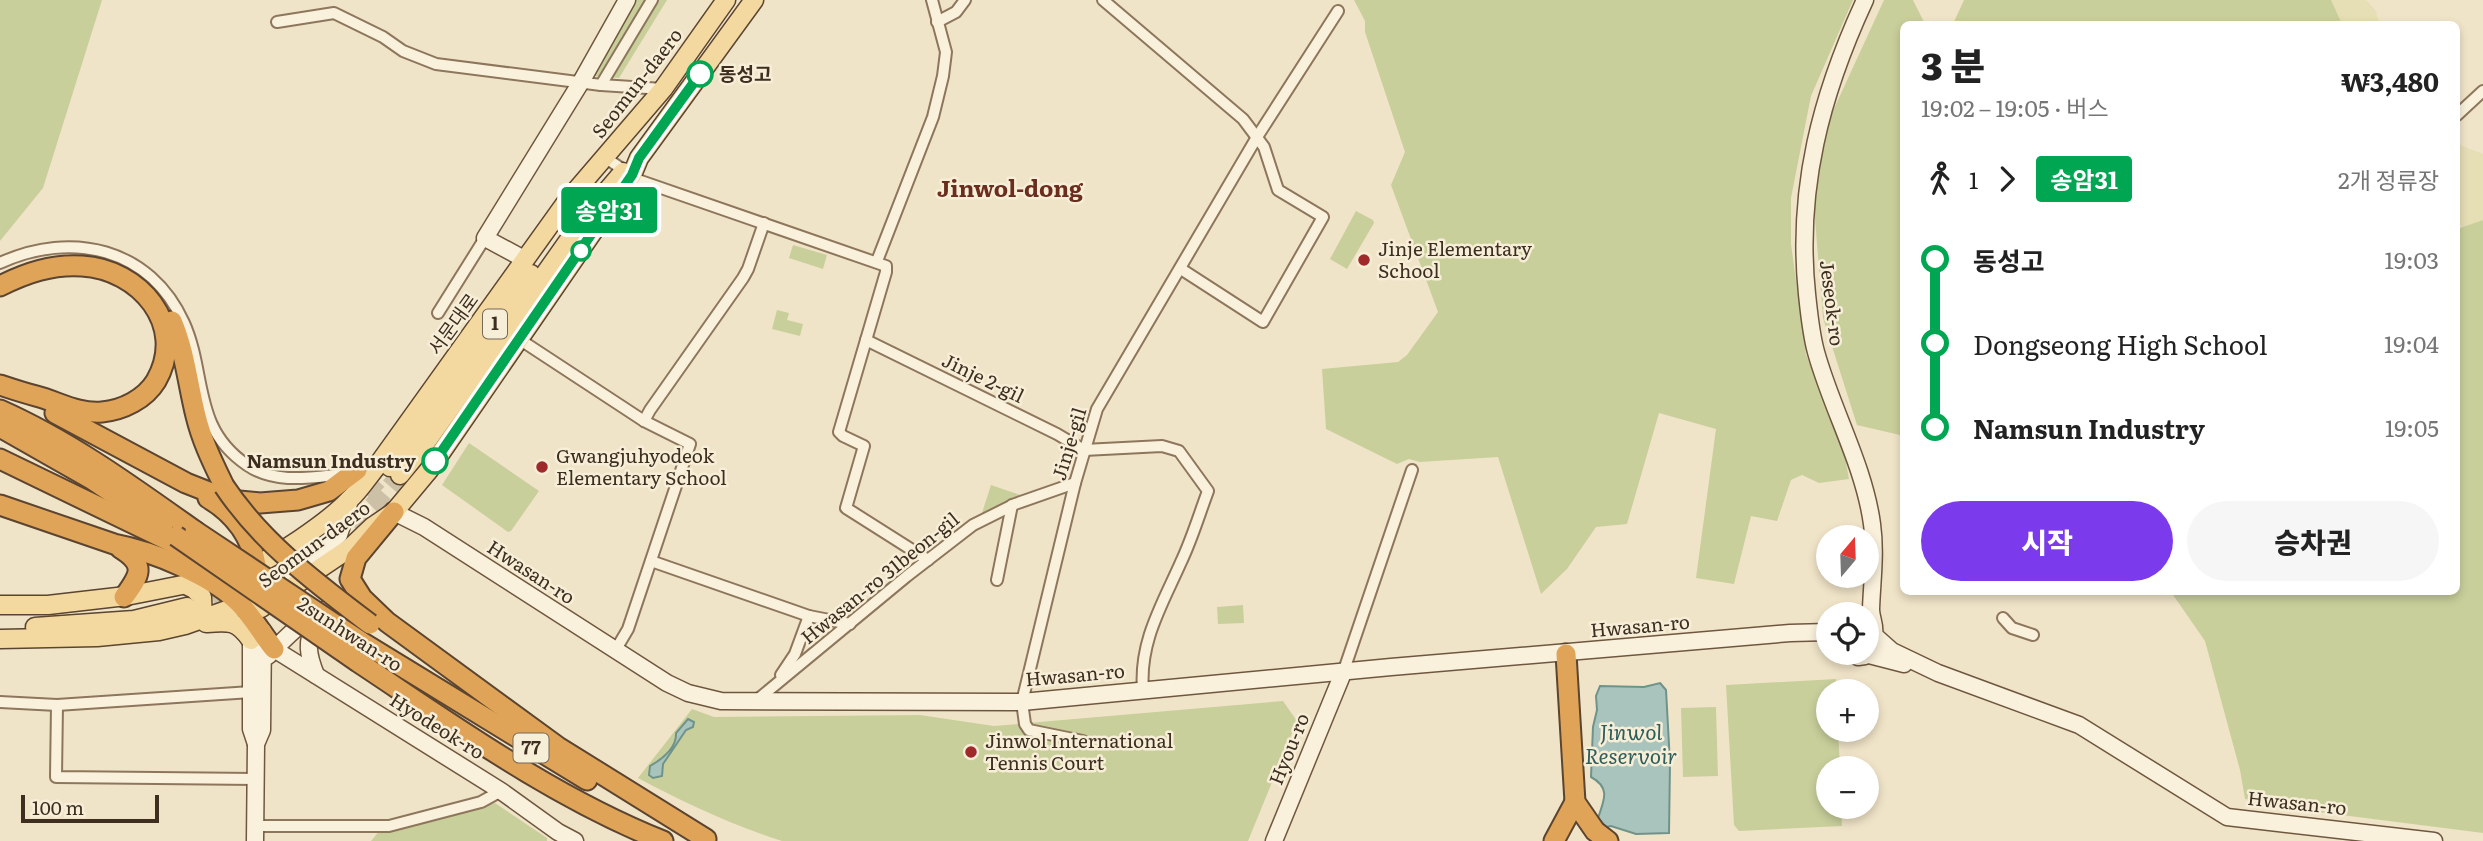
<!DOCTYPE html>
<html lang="ko">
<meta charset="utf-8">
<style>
body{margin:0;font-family:Literata,"Noto Sans KR",serif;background:#f6f6f6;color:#222;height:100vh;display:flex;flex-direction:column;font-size:26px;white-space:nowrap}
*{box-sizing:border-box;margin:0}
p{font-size:23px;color:#767676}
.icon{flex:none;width:38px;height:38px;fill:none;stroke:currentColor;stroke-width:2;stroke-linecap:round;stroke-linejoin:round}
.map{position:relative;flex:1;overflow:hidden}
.details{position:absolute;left:1900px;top:21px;width:560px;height:574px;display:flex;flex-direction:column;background:#fff;border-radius:10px;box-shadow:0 4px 10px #0003}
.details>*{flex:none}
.badge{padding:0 14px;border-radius:5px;font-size:24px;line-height:46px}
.needle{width:46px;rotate:19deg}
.buttons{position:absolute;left:1816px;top:525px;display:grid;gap:14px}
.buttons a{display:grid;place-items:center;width:63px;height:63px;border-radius:50%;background:#fff;box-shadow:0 4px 10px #0003;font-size:35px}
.scale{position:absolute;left:21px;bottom:18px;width:138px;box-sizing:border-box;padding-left:7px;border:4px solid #3d2e20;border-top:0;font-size:19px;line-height:24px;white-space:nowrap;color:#3d2e20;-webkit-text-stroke:5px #f7eed8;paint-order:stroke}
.map>.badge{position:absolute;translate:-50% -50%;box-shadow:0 0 0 4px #fff}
.legs{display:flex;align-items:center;gap:10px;height:77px;padding:0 21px;font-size:23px}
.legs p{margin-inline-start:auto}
.head{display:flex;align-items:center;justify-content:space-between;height:119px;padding:0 21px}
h1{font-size:38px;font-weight:800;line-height:52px}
.primary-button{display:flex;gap:14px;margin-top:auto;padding:14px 21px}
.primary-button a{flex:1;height:80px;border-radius:42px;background:#7c3aed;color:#fff;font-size:28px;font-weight:800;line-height:80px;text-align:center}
.primary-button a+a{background:#f6f6f6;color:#222}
ul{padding:0 21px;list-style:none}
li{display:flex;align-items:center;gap:24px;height:84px;font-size:26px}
li i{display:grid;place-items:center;width:10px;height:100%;margin:0 9px;background:currentColor}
li i::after{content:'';width:18px;height:18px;margin:-9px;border:5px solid;border-radius:50%;background:#fff}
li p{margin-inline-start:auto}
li:first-child i{background:linear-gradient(#0000 50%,currentColor 0)}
li:last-child i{background:linear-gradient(currentColor 50%,#0000 0)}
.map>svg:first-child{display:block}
.farmland{fill:#e6deb5}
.green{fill:#c9cf9b}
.water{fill:#a9c4bc;stroke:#6f938a;stroke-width:2}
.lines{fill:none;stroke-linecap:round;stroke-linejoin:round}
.primary-tunnel{stroke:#ccc0a6;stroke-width:18;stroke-dasharray:18 9;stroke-linecap:butt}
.street-casing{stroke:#8d765c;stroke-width:14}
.secondary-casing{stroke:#6f573f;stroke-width:19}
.primary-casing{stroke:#5b4430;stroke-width:21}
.highway-casing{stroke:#5b4430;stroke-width:23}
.street{stroke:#faf1dc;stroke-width:10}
.secondary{stroke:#faf1dc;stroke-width:16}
.primary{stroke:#f3d9a0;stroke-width:18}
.highway{stroke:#e0a458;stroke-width:19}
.highway-bridge-casing{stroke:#5b4430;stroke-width:23;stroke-linecap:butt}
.highway-bridge{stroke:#e0a458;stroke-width:19}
.line-1-casing{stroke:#fff;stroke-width:16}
.line-1{stroke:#00a651;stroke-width:10}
.stop-1-dot{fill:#fff;stroke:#00a651;stroke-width:3.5}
.poi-dot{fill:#9e2a2b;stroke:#f7eed8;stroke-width:2.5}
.labels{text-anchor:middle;stroke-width:5;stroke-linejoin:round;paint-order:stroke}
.shield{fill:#f7eed8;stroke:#756857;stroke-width:2}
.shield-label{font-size:18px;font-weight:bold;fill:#3d2e20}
.stop-label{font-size:19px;font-weight:bold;fill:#3d2e20;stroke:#f7eed8;text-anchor:start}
.street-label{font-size:19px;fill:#3d2e20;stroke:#f7eed8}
.poi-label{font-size:19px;fill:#3d2e20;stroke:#f7eed8;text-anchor:start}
.water-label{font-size:21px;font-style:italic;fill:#2f5d5a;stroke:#f7eed8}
.quarter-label{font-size:23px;font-weight:bold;fill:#6b2e1e;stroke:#f7eed8}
</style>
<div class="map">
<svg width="2483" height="841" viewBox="0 0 2483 841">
<rect width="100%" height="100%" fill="#f0e4c8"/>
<g class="farmland">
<polygon points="2331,0 2366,0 2376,11 2379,24 2342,24"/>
<polygon points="2457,144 2483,154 2483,220 2463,227 2457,224"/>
</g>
<g class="green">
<polygon points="0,0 102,0 43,188 0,241"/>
<polygon points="636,0 667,0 619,78 592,76"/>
<polygon points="1354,0 1853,0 1811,96 1791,198 1791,244 1806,354 1844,452 1849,479 1819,483 1802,475 1791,480 1777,521 1751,516 1734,584 1696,578 1716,429 1659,413 1627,524 1596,527 1567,569 1541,594 1498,457 1420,462 1409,459 1397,464 1326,429 1322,369 1398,362 1407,355 1438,312 1391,185 1405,152 1365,32 1365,21"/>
<polygon points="1884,0 1913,0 1925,24 1904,24 1904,436 1857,425 1823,318 1814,207 1826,126"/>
<polygon points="1964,0 2331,0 2342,24 1953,24"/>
<polygon points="1356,211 1373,220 1374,223 1347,269 1330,259"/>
<polygon points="2483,220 2483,833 2318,812 2245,799 2240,770 2205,641 2171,592 2457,592 2457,229"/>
<polygon points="793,245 827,255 823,269 789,258"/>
<polygon points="777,310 789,313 787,320 803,324 800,336 772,329"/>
<polygon points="469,443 539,491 511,531 508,532 442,485"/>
<polygon points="991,485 1023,496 980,519"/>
<polygon points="1243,605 1244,623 1218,624 1217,607"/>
<polygon points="1836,679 1836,691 1829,691 1829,730 1838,730 1840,768 1829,768 1829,807 1841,807 1842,826 1739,831 1734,825 1726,685"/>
<path d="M 1283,701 L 1297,721 L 1248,841 L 782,841 C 732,825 685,803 638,778 L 692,709 L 714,717 L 920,715 L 994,726 Z"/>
<polygon points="1716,707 1718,776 1683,777 1681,708"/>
<polygon points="495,803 547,838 547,841 371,841 380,830 399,830"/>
</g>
<g class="water">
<path d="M 1660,683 L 1666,690 L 1670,763 L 1669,833 L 1636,834 L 1611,826 L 1606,827 L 1598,818 C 1604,800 1611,788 1591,777 L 1593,727 L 1597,710 L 1596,696 L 1600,686 L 1644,687 Z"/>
<path d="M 688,719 L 694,722 L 693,727 L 686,730 L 663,764 L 662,776 L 653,778 L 649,775 L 650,766 C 662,759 677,748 676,733 Z"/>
</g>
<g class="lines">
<g class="primary-tunnel">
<polyline points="333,544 376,502 400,475"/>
<path d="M 283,563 C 326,539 358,503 390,467"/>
<polyline points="187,607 270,584 305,564"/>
</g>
<g class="street-casing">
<g id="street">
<polyline points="1103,0 1243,119 1264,147 1278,190 1323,217 1263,322 1181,269"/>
<polyline points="277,22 334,13 383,37 403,51 436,64 601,85 663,89"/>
<polyline points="937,22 956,12 965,0"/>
<polyline points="601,85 652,0"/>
<polyline points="2457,115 2483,91"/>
<polyline points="606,158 638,180 886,266 886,272 839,432 843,436 864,446 846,508 928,560"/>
<polyline points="877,261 933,117 943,76 946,52 932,0"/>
<path d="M 0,263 C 72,230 150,248 184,323 C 207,375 192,428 247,465 C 276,485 313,477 345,474"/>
<polyline points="438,313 485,238"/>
<polyline points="519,339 644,421 690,444 628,629 615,651"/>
<path d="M 866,340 L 1057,434 L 1084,450 L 1162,446 L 1179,451 L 1208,491 C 1199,515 1192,539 1181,562 C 1162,605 1139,642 1143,690"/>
<polyline points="644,421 650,410 743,278 748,269 764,223"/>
<polyline points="651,561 809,616 850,624"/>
<polyline points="997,580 1012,505"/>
<polyline points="2003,618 2012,628 2033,635"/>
<polyline points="1343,673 1412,470"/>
<polyline points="781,675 795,654 809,616"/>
<polyline points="757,700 907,576 973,525 1015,504 1075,483"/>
<polyline points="0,702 57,705 251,692"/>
<polyline points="57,705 56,777 256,779"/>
<polyline points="1083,741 1029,730 1025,724 1022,702 1075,483 1097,409 1257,137 1338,11"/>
<polyline points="255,826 389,826 481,802 501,791"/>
</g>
</g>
<g class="secondary-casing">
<g id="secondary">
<path d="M 1865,0 C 1821,95 1796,189 1807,294 C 1809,313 1811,334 1816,352 C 1832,410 1864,465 1872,524 C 1876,553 1872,581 1871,609 C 1871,618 1876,626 1874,635 L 1892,651 L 1938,673 L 2079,725 L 2227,817 L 2434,841"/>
<polyline points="524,259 485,238 581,82 627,0"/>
<polyline points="394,512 424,527 667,683 688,693 721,701 1022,702 1391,667 1790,633 1829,632"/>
<polyline points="293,577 339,535 350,500"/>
<polyline points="254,629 251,640 251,729 256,744"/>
<polyline points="274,649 501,791 558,832 575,841"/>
<polyline points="1851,653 1858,657 1865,656 1875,648"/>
<polyline points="1869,655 1904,664"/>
<path d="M 268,656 C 290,633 319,602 354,604"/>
<path d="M 316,675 C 308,655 305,641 316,622"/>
<polyline points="255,841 256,744 262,730 263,631"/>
<polyline points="1274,841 1343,673"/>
</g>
</g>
<g class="primary-casing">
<g id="primary">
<polyline points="390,467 437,406 531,274"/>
<polyline points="400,475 424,445 588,213 623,172"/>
<path d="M 245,569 C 273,560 328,522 349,500 C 360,490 368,477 377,466 L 567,201 L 663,89 L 726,0"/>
<polyline points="186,585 194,589 202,597 203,619"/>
<polyline points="0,605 48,605 126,596 218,578"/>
<path d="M 206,623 C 229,621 237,620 251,640"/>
<polyline points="35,627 134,620 187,607"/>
<polyline points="0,639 97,637 159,631 185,625 241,605 261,608 350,548 372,527 394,512 429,470 632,175 639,158 754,0"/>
</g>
</g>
<g class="highway-casing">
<g id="highway">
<path d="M 0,286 C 26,273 52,264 82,266 C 139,269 188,325 156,381 C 145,399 123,410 102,412 C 77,414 59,402 36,396 C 24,393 12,389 0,385"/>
<path d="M 172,321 C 185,351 188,384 196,416 C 202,441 213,463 224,486"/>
<path d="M 0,410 C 70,441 133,487 195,531"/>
<polyline points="55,413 186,483 229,500 260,503 298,500 329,491 357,470"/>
<polyline points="0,427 93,480 163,527"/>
<polyline points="0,459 192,552"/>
<path d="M 208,498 C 233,513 251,536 256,565"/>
<path d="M 0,505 L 114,544 C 151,551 215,576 241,605 C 253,618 263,635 274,649"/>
<polyline points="394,512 356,558 350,579 362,598 387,622 558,747 706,839"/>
<path d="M 120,548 C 147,565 140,575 124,597"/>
<polyline points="360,641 587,780"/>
<polyline points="1566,654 1575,802 1595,831 1608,841"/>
<path d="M 358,662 C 456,727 553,797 663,841"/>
<polyline points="1554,841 1575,802"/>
</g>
</g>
<use href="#street" class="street"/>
<use href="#secondary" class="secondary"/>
<use href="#primary" class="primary"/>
<use href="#highway" class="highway"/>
<g class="highway-bridge-casing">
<g id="highway-bridge">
<path d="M 224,486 C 262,543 316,583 370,624"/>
<polyline points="195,531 360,641"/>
<polyline points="176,536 358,662"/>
</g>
</g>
<use href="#highway-bridge" class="highway-bridge"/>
</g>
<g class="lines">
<g class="line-1-casing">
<polyline id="line-1" points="435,461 632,175 639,158 700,74"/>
</g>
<use href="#line-1" class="line-1"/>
</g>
<g class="stop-1-dot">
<circle cx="700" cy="74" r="12"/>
<circle cx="581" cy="251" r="9"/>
<circle cx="435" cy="461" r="12"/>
</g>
<g class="poi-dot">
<circle cx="1364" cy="260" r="7"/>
<circle cx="542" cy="467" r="7"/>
<circle cx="971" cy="752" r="7"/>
</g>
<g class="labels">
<g class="shield">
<rect x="483" y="309.5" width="24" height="29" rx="5"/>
<rect x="513.5" y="733.5" width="35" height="29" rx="5"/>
</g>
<g class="shield-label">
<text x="495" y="330">1</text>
<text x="531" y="754">77</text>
</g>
<g class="stop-label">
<text x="719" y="81">동성고</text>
<text x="416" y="468" text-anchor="end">Namsun Industry</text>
</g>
<g class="street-label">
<text transform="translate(637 83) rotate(-52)" y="7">Seomun-daero</text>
<text transform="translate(1832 303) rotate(83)" y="7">Jeseok-ro</text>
<text transform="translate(453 324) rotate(-54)" y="7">서문대로</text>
<text transform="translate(983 378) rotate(26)" y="7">Jinje 2-gil</text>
<text transform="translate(1069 444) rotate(-73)" y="7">Jinje-gil</text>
<text transform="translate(314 544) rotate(-36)" y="7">Seomun-daero</text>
<text transform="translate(531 572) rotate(33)" y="7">Hwasan-ro</text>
<text transform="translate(880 578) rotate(-39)" y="7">Hwasan-ro 31beon-gil</text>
<text transform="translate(1640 626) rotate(-5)" y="7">Hwasan-ro</text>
<text transform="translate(350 634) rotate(33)" y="7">2sunhwan-ro</text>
<text transform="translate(1075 675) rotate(-5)" y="7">Hwasan-ro</text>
<text transform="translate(437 726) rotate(32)" y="7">Hyodeok-ro</text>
<text transform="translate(1289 749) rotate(-68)" y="7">Hyou-ro</text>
<text transform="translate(2297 803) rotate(6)" y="7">Hwasan-ro</text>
</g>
<g class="poi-label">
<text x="1378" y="256">Jinje Elementary<tspan x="1378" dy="22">School</tspan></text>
<text x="556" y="463">Gwangjuhyodeok<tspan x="556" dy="22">Elementary School</tspan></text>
<text x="985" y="748">Jinwol International<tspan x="985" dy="22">Tennis Court</tspan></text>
</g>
<g class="water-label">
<text x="1631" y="740">Jinwol<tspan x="1631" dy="24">Reservoir</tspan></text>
</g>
<g class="quarter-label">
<text x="1010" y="197">Jinwol-dong</text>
</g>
</g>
</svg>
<div class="buttons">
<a><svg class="needle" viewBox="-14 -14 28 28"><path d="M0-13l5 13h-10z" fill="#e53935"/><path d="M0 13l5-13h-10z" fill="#767676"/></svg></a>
<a><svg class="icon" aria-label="locate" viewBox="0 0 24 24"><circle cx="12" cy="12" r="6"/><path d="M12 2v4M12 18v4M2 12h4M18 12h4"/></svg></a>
<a>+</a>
<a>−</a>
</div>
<div class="scale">100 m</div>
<b class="badge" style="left:609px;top:210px;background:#00a651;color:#fff">송암31</b>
<section class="details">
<div class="head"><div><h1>3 분</h1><p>19:02 – 19:05 · 버스</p></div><b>₩3,480</b></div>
<div class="legs"><svg class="icon" aria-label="walk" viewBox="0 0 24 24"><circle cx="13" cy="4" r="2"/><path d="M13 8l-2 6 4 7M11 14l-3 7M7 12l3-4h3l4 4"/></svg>1<svg class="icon" aria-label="forward" viewBox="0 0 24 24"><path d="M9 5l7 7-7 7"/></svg><b class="badge" style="background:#00a651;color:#fff">송암31</b><p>2개 정류장</p></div>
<ul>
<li><i style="color:#00a651"></i><b>동성고</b><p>19:03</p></li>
<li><i style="color:#00a651"></i><span>Dongseong High School</span><p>19:04</p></li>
<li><i style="color:#00a651"></i><b>Namsun Industry</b><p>19:05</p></li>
</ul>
<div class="primary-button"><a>시작</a><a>승차권</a></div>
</section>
</div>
